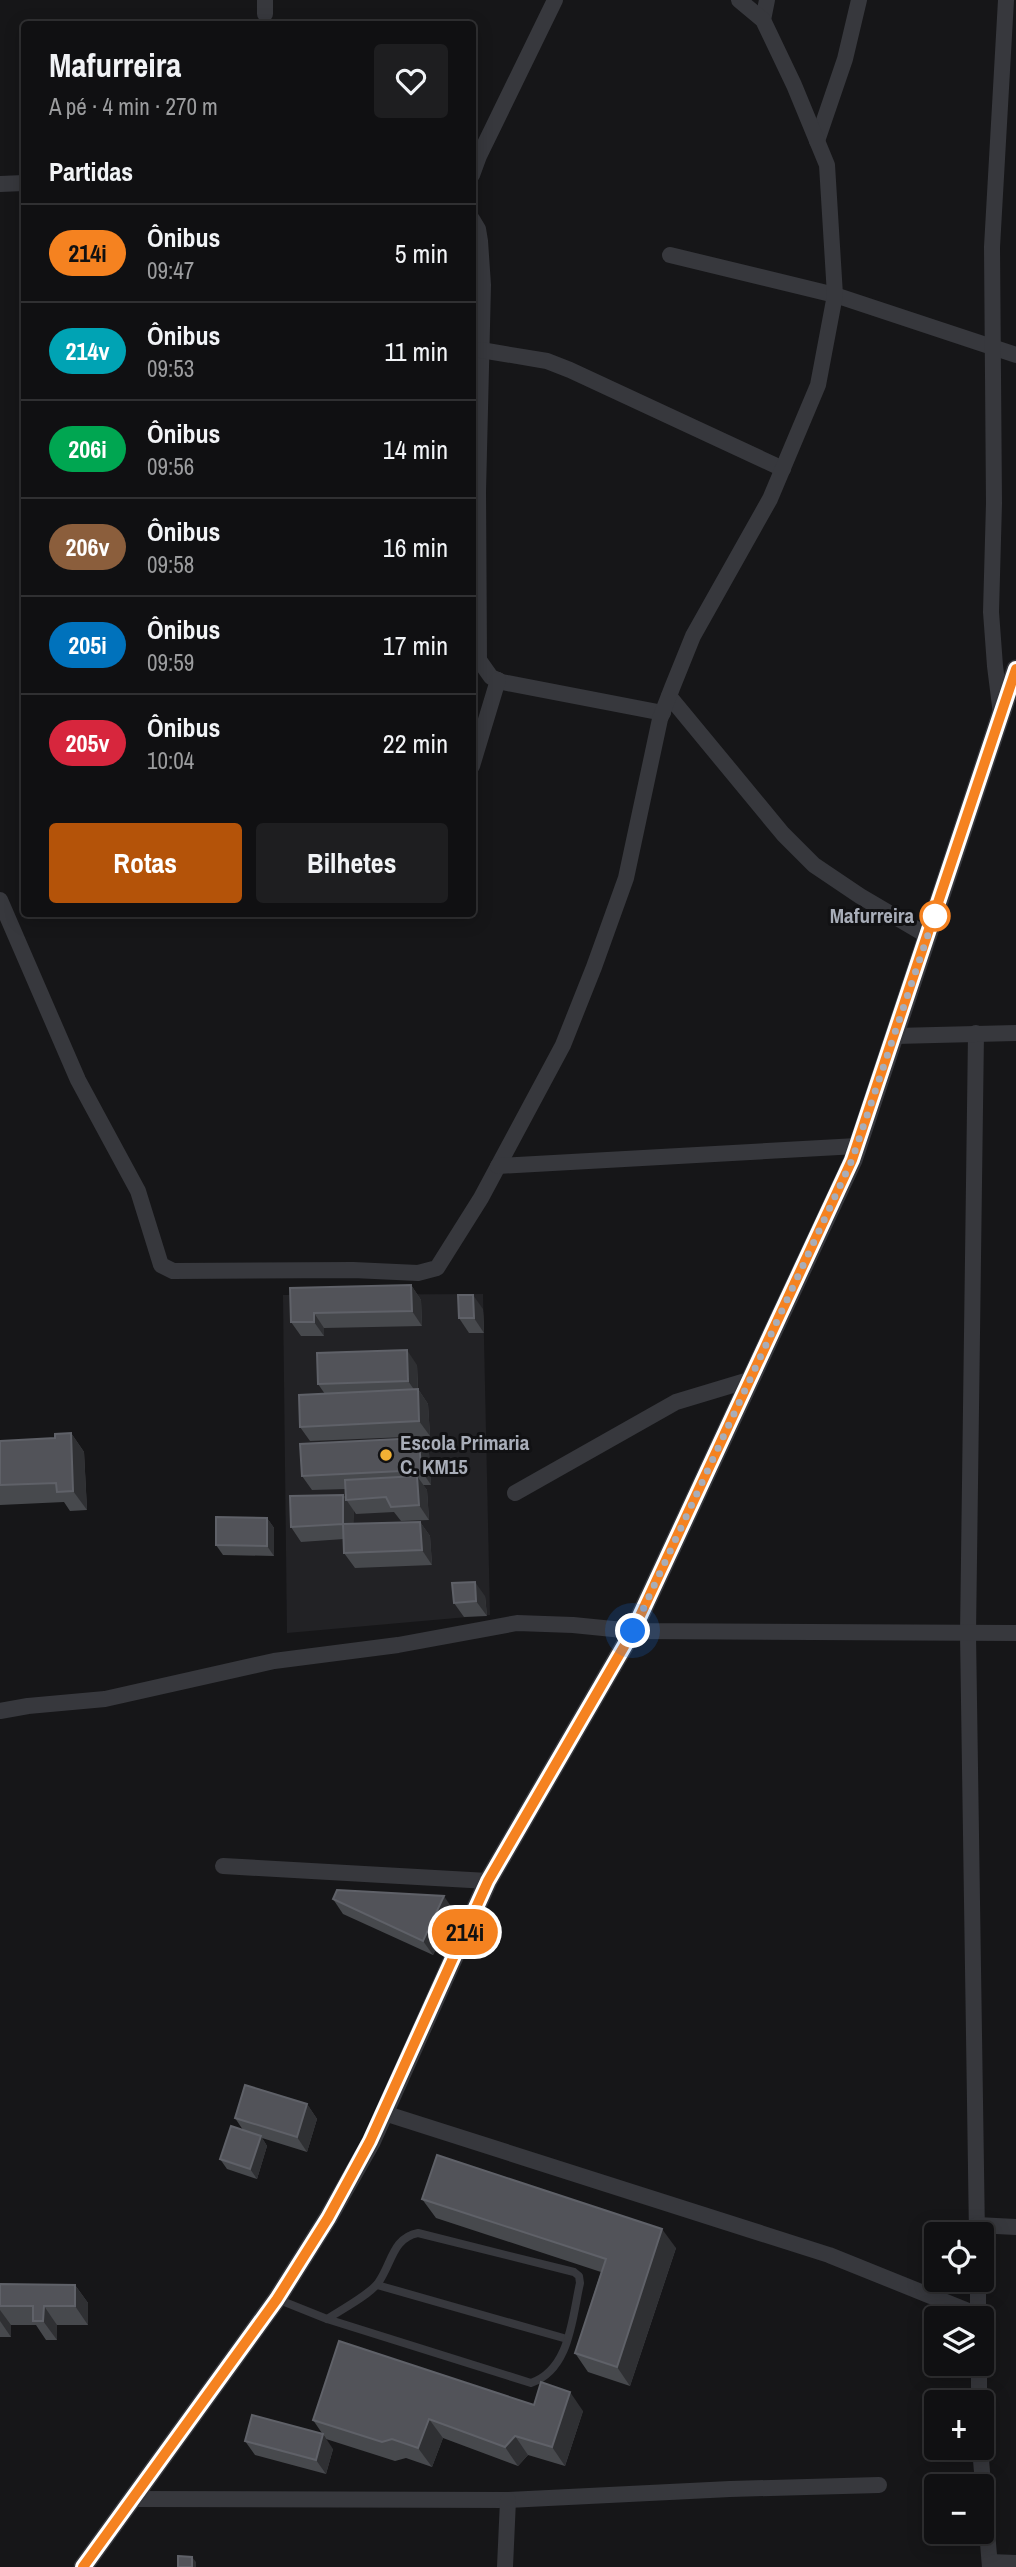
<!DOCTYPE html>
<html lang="pt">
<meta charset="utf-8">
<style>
body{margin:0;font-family:"Archivo Narrow",sans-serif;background:#1e1e20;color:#f1f3f6;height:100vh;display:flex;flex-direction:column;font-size:26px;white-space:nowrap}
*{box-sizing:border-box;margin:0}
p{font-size:23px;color:#9c9d9f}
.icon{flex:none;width:38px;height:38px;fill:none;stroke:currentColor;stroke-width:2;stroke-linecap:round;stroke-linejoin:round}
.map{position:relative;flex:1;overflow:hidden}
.side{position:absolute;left:21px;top:21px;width:455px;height:896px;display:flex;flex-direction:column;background:#101012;border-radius:7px;box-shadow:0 4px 18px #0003,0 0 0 2px #303032}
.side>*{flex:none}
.badge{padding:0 14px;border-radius:23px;font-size:24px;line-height:46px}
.controls{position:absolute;left:924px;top:2222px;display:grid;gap:14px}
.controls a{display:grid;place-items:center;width:70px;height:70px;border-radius:7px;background:#101012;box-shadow:0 4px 18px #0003,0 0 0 2px #303032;font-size:35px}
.you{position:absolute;width:35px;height:35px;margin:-18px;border:5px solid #fff;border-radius:50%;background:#1a73e8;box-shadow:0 0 0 10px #1a73e833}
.map>.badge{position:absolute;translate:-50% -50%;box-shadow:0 0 0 4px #fff}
h2{padding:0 28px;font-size:26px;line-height:63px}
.round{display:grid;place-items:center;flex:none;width:74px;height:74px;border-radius:7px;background:#1e1e20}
.summary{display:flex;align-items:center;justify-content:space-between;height:119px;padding:0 28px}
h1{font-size:33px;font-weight:800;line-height:52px}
.primary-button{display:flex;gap:14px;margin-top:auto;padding:14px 28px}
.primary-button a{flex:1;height:80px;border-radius:7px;background:#b45309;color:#fff;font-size:28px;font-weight:800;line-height:80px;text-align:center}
.primary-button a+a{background:#1e1e20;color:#f1f3f6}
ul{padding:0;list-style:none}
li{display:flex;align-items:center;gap:21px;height:98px;padding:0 28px;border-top:2px solid #303032}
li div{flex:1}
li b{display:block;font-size:26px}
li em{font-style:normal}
li .badge{min-width:77px;font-weight:700;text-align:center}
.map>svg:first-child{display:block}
.built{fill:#222225}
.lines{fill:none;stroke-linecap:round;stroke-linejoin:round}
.service{stroke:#37383d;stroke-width:8}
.minor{stroke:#37383d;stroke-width:16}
.tertiary{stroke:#37383d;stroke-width:19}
.wall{fill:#47494d}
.shaded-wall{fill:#2f3033}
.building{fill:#525359;stroke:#5f6168;stroke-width:2}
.line-casing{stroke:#fff;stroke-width:16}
.line{stroke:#f58220;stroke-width:10}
.walk{stroke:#a8adb8;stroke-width:7;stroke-dasharray:0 12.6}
.stop-dot{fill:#fff;stroke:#f58220;stroke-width:3.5}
.poi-dot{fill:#f2b134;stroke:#111113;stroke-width:2.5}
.labels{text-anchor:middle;stroke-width:6;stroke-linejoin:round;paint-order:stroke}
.stop-label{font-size:21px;font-weight:bold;fill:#a8adb8;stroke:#111113;text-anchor:end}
.poi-label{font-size:21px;font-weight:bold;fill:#a8adb8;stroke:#111113;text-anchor:start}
</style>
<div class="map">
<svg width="1016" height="2567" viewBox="0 0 1016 2567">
<rect width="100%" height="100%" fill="#161618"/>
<polygon class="built" points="483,1294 490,1615 287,1633 283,1295"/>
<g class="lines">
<g class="service">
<polyline points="377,2285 567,2339"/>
<path d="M 277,2299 L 327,2319 L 531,2383 C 570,2370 572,2318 580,2283 L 579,2276 L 574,2272 L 418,2233 C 392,2238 392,2264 378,2283 C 369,2295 341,2310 327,2319"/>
</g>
<g class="minor">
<polyline points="265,14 265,0"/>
<polyline points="763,20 767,0"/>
<polyline points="817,141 845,59 859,0"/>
<polyline points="472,175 479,156 555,0"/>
<polyline points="0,184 24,183"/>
<polyline points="472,219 478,229 480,241 483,285 478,491 479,660 491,677 502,682 663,713"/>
<polyline points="670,255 835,295 1016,355"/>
<polyline points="481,350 547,361 570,370 783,469"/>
<polyline points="669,696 783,834 814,865 860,896 928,936"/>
<polyline points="1001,714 995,666 991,612 994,503 992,247 1006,0"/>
<polyline points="472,766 498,680"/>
<polyline points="0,900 78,1080 138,1191 161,1265 173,1271 353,1270 418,1273 437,1268 481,1198 563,1045 594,967 626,878 660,719 672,688 693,636 770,499 818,385 835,295 827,165 794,85 763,20 739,0"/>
<polyline points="976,1033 968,1634 977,2235"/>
<polyline points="895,1036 1016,1033"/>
<polyline points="498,1166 857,1146"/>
<polyline points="515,1493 676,1402 749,1380"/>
<polyline points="0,1711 28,1706 105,1699 274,1661 398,1645 517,1623 573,1625 633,1631 1016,1633"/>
<polyline points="223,1866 488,1881"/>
<polyline points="384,2113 829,2255 978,2315"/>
<polyline points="977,2225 1016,2227"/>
<polyline points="978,2280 978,2319"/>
<polyline points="979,2364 979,2403"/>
<polyline points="980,2448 990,2567"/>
<polyline points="132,2499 508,2500 730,2489 879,2485"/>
<polyline points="990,2562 1016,2563"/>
<polyline points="505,2567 508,2500"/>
</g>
<polyline class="tertiary" points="83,2567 277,2299 328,2218 371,2142 488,1881 633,1631 853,1160 1016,669"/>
</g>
<g class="wall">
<polygon points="411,1285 421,1300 422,1326 324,1328 324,1336 301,1336 291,1322 290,1288"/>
<polygon points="483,1309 484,1333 469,1333 459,1318"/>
<polygon points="417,1365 418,1389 428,1404 430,1436 310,1441 300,1427 325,1394 318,1384"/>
<polygon points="71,1433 84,1452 87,1510 70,1511 64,1502 0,1505 0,1441 55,1438"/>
<polygon points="419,1438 429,1453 431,1485 423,1485 427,1490 429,1520 401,1521 394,1512 356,1514 354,1511 353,1524 420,1522 430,1536 432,1565 355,1568 344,1553 344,1539 301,1542 291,1527 343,1495 346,1498 345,1489 312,1490 302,1476"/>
<polygon points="267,1518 274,1528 274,1556 223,1555 216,1545"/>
<polygon points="485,1596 487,1616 464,1617 454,1603"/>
<polygon points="333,1899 454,1911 433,1955 343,1914"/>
<polygon points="307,2104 317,2119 307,2152 262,2138 267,2146 257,2179 227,2169 220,2159 243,2130 235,2118"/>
<polygon points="422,2199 676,2248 630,2386 588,2372 575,2353 601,2272 436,2218"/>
<polygon points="0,2284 75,2285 88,2303 88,2325 57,2325 57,2340 46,2340 36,2325 11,2325 11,2337 0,2337"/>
<polygon points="534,2405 583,2411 565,2466 528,2455 518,2466 443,2438 432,2467 406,2458 395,2461 326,2439 313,2420"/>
<polygon points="245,2441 333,2449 326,2474 255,2455"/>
</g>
<g class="shaded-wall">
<polygon points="411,1285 421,1300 422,1326 412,1311"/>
<polygon points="473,1295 483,1309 484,1333 474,1318"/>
<polygon points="314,1313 324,1328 324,1336 314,1322"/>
<polygon points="407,1350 417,1365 418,1395 408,1381"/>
<polygon points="418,1389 428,1404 430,1436 419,1421"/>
<polygon points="71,1433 84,1452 87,1510 73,1491"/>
<polygon points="419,1438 429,1453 431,1485 421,1470"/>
<polygon points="417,1476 427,1490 429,1520 419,1505"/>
<polygon points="343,1495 354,1511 353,1539 343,1524"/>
<polygon points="267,1518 274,1528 274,1556 267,1546"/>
<polygon points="420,1522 430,1536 432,1565 422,1550"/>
<polygon points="475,1582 485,1596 487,1616 476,1601"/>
<polygon points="444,1896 454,1911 433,1955 423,1941"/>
<polygon points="307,2104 317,2119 307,2152 297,2137"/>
<polygon points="261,2136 267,2146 257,2179 250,2169"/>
<polygon points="662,2229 676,2248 630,2386 617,2367"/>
<polygon points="75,2285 88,2303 88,2325 75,2306"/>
<polygon points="44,2306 57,2325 57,2340 43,2321"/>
<polygon points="0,2310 11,2325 11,2337 0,2321"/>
<polygon points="570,2392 583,2411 565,2466 552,2447"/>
<polygon points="429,2419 443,2438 432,2467 418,2448"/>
<polygon points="323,2434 333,2449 326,2474 316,2460"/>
<polygon points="515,2436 528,2455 518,2466 505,2447"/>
<polygon points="192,2557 196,2562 196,2567 192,2567"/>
</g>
<g class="building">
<polygon points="411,1285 412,1311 314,1313 314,1322 291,1322 290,1288"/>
<polygon points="458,1295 473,1295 474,1318 459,1318"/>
<polygon points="407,1350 408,1381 318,1384 317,1353"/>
<polygon points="418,1389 419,1421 300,1427 299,1395"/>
<polygon points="71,1433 73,1491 57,1492 56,1483 0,1485 0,1441 55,1438 55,1434"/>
<polygon points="419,1438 421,1470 302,1476 300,1444"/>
<polygon points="417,1476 419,1505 391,1507 386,1497 346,1500 345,1480"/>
<polygon points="343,1495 343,1524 420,1522 422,1550 344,1553 343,1524 291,1527 290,1496"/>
<polygon points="216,1517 267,1518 267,1546 216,1545"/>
<polygon points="475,1582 476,1601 454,1603 452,1583"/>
<polygon points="337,1890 444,1896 423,1941 333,1899"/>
<polygon points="245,2085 307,2104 297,2137 235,2118"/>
<polygon points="231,2126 261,2136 250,2169 220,2159"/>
<polygon points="437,2155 662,2229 617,2367 575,2353 606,2259 422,2199"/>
<polygon points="0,2284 75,2285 75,2306 44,2306 43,2321 33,2321 33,2306 0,2306"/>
<polygon points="339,2341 534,2405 541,2382 570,2392 552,2447 515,2436 505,2447 429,2419 418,2448 392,2439 382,2442 313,2420"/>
<polygon points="252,2415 323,2434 316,2460 245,2441"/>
<polygon points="178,2556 192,2557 192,2567 178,2567"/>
</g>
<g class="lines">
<g class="line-casing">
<polyline id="line" points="83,2567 277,2299 328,2218 370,2141 488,1881 633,1631 852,1160 1016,669"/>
</g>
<use href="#line" class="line"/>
<polyline class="walk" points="633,1631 852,1160 936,911 935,916"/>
</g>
<circle class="stop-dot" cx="935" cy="916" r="14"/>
<circle class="poi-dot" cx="386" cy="1455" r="7"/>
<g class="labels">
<g class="stop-label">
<text x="914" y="923">Mafurreira</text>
</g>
<g class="poi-label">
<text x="400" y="1450">Escola Primaria<tspan x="400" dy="24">C. KM15</tspan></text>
</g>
</g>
</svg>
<div class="controls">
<a><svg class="icon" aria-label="locate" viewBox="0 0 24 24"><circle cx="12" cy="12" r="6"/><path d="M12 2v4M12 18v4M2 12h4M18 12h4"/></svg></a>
<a><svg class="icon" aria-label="layers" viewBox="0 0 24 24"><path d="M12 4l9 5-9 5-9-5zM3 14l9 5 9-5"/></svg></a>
<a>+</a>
<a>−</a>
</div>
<div class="you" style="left:633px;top:1631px"></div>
<b class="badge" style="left:465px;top:1932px;background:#f58220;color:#111">214i</b>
<section class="side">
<div class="summary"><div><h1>Mafurreira</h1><p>A pé · 4 min · 270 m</p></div><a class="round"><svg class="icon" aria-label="heart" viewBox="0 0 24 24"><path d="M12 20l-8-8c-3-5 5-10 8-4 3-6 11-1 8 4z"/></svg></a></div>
<h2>Partidas</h2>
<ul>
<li><span class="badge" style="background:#f58220;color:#111">214i</span><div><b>Ônibus</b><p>09:47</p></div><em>5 min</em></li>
<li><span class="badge" style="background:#00a3b4;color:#fff">214v</span><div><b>Ônibus</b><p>09:53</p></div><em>11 min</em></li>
<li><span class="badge" style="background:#00a651;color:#fff">206i</span><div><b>Ônibus</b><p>09:56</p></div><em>14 min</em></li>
<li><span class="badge" style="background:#8b5e3c;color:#fff">206v</span><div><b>Ônibus</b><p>09:58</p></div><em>16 min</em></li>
<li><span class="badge" style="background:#0072bc;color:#fff">205i</span><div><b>Ônibus</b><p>09:59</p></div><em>17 min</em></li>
<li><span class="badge" style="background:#d7263d;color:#fff">205v</span><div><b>Ônibus</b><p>10:04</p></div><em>22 min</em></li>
</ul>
<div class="primary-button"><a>Rotas</a><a>Bilhetes</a></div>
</section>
</div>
